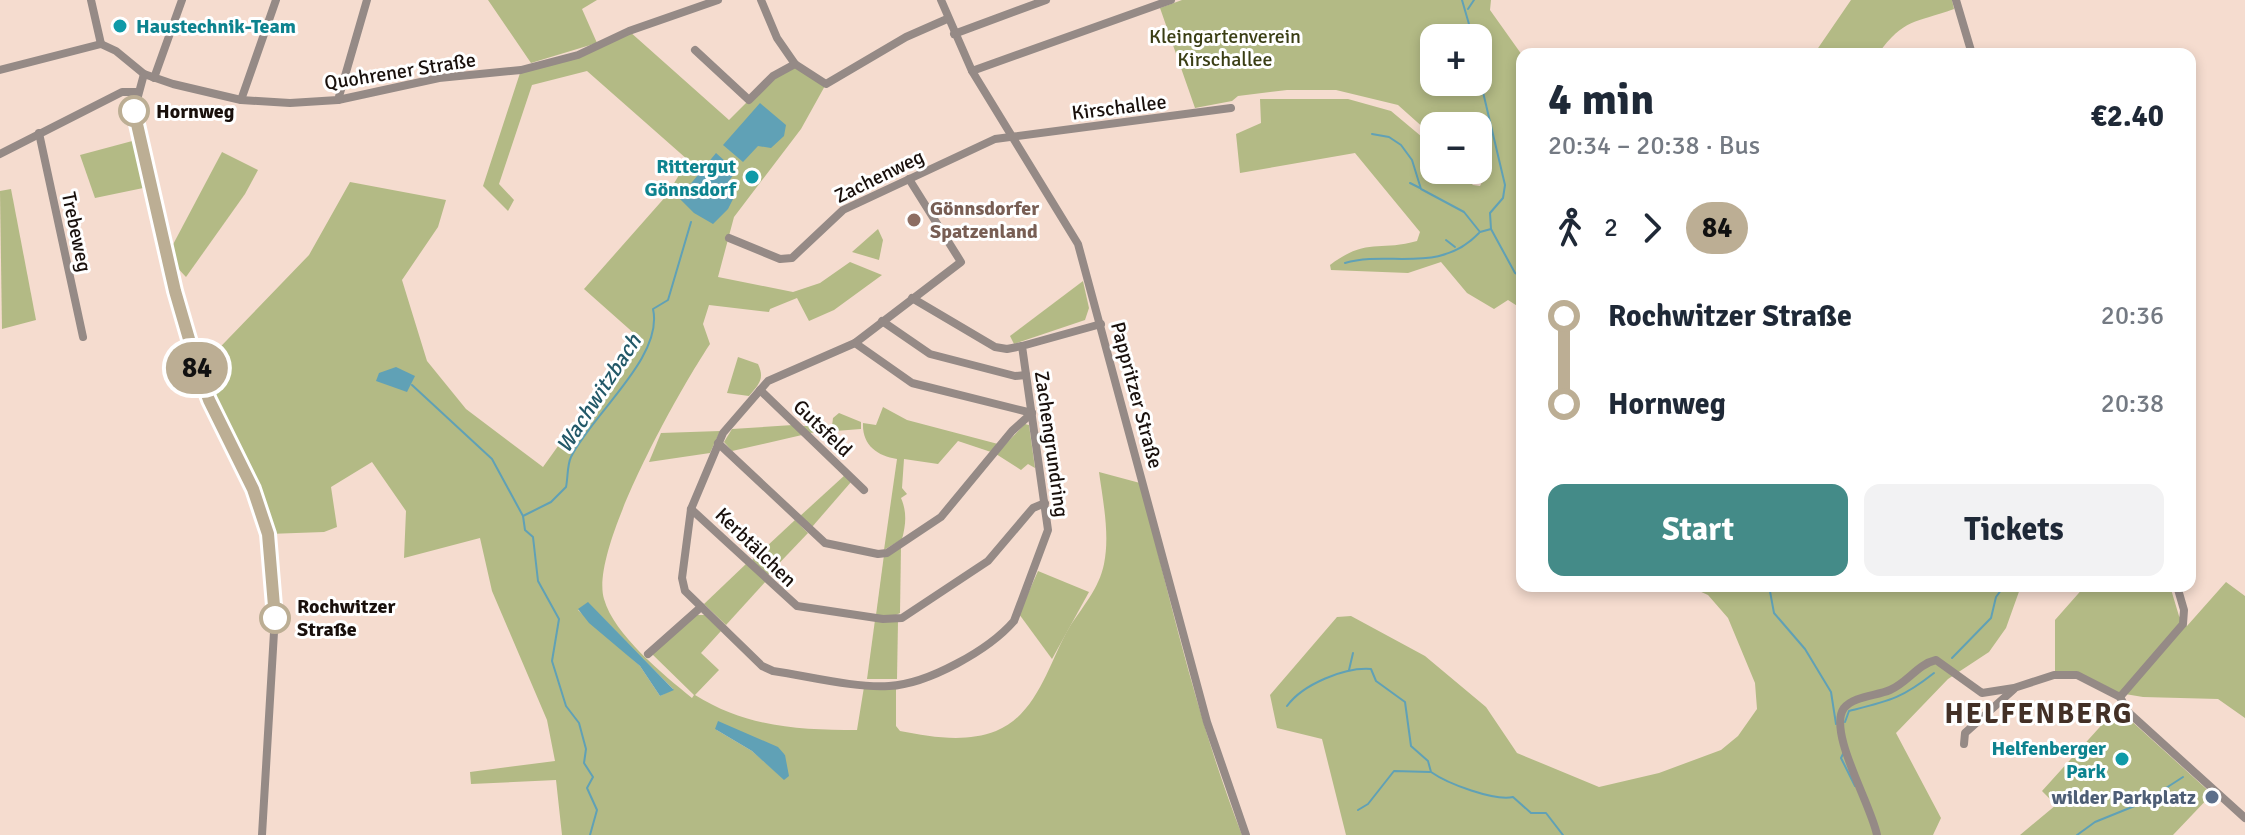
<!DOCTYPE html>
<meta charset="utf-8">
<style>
body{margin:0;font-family:Signika,sans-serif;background:#f2f2f3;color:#1f2937;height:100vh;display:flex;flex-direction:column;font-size:30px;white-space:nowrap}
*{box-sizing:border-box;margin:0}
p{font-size:26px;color:#747a83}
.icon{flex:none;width:44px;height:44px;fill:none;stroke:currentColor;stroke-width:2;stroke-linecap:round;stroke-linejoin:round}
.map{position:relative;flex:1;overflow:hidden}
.side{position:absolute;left:1516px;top:48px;width:680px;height:544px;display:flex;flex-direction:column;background:#fff;border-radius:16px;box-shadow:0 4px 12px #0003}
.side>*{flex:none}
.badge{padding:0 16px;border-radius:26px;font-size:28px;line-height:52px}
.tools{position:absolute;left:1420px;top:24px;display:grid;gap:16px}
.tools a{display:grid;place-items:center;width:72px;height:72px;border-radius:16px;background:#fff;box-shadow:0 4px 12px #0003;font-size:40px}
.map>.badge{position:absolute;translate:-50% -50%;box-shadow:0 0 0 4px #fff}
.legs{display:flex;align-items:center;gap:12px;height:88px;padding:0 32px;font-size:26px}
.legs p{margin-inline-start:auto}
.overview{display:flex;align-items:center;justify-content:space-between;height:136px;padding:0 32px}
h1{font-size:44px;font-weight:700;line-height:60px}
.button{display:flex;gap:16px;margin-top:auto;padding:16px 32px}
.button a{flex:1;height:92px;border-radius:16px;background:#448b88;color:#fff;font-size:32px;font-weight:700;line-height:92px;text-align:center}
.button a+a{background:#f2f2f3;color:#1f2937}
ul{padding:0 32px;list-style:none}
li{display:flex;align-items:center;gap:28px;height:88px;font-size:30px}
li i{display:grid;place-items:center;width:12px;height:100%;margin:0 10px;background:currentColor}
li i::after{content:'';width:20px;height:20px;margin:-10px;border:6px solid;border-radius:50%;background:#fff}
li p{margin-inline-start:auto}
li:first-child i{background:linear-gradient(#0000 50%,currentColor 0)}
li:last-child i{background:linear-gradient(currentColor 50%,#0000 0)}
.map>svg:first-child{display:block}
.green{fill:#b3ba85;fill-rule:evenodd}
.water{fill:#60a1b6}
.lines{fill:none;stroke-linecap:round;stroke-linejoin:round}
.stream{stroke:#60a1b6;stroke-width:2}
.minor{stroke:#958a86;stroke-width:8}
.line-1-casing{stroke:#fff;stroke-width:18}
.line-1{stroke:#bcae94;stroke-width:12}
.culture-dot{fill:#0f9aa8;stroke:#fff;stroke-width:3}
.stop-1-dot{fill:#fff;stroke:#bcae94;stroke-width:4}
.education-dot{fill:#8d6e63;stroke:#fff;stroke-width:3}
.service-dot{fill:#5c6f8a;stroke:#fff;stroke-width:3}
.labels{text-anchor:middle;stroke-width:6;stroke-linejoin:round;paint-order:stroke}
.culture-label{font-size:20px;font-weight:bold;fill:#0d838f;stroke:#fff;text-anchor:end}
.park-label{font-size:20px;fill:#3a3e14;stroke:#fff}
.street-label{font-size:20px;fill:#19100c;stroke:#fff}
.stop-label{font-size:20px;font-weight:bold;fill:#19100c;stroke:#fff;text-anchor:start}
.education-label{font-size:20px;font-weight:bold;fill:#785e54;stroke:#fff;text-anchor:start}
.service-label{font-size:20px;font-weight:bold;fill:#4e5e75;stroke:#fff;text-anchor:end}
.water-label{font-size:22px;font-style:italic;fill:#225868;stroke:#fff}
.district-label{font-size:28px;font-weight:bold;letter-spacing:2px;fill:#433026;stroke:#fff}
</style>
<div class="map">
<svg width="2245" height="835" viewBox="0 0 2245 835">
<rect width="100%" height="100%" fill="#f5dccf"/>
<g class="green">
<polygon points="488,0 597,0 582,9 597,43 531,63"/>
<path d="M 1182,0 L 1491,0 L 1490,10 L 1522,55 L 1522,309 L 1508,300 L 1494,309 L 1467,293 L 1441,262 L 1408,273 L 1331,270 L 1330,265 C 1367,237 1378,252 1417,241 L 1420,232 L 1355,153 L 1240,173 L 1236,134 L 1261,123 L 1260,99 L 1348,99 L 1391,111 L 1434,147 L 1434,170 L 1458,170 L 1473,185 L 1480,186 L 1483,180 L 1478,162 L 1478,126 L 1465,126 L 1463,117 L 1426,130 L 1398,105 L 1336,90 L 1287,90 L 1238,96 L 1232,101 L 1195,108 L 1160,8 ZM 1434,38 L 1478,38 L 1478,82 L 1434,82 Z"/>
<path d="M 1851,0 L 1952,0 L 1954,9 C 1915,23 1904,18 1878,54 L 1814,54 Z"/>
<path d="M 629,31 L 729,120 L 773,76 L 795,64 L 826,84 L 801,129 L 734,217 L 718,277 L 793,292 L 820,283 L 850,262 L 882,275 L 834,310 L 809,321 L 797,298 L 770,309 L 769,312 L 709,305 L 703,324 L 710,344 C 680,389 589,549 604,599 C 614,635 664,675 692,698 L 694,695 L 652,654 L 696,615 L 705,615 L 721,631 L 701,653 L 719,670 L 695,695 C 746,727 798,730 857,730 L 864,687 L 896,688 L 896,726 L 900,731 C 932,737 965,743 996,731 C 1038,714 1049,662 1069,628 C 1082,607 1099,589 1104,564 C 1110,535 1103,501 1099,472 L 1140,483 C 1171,602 1197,720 1242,835 L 562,835 L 556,780 L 471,784 L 470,772 L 555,761 L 547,720 L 492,591 L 480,538 L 404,558 L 406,511 L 372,462 L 331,487 L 337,527 L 324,532 L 268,534 L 198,370 L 309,255 L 350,182 L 446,200 L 438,227 L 402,280 L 427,361 L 466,409 L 543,467 L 637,336 L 584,289 L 667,195 L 688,160 L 587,71 L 532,85 L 499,184 L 514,200 L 508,211 L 483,186 L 521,70 L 578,55 ZM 588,603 L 673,689 L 660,696 L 640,666 L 578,610 ZM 715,729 L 785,755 L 784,779 L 752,751 Z"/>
<polygon points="136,140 148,187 95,198 80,155"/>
<polygon points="222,152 258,170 245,194 186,277 172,262 169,252"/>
<polygon points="11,189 36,320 2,329 0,191"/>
<polygon points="878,229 883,240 879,260 852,252"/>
<polygon points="1083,281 1089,308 1085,320 1014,344 1010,336"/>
<path d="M 738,357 L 758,364 C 765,379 759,384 749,396 L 727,393 Z"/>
<path d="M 883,407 L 907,420 L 998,444 L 991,452 L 958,441 L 938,464 L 904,459 L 902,488 L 907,494 L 901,498 C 907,512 906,524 902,539 L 884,550 L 897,459 C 877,456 862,445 863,423 L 876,425 Z"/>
<polygon points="839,413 861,422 861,429 809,433 802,426 832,426 833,418"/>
<polygon points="1025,424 1029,425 1035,468 1028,464 1021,470 996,454"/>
<polygon points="793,425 802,435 732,451 724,442 732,429"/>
<polygon points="720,431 710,453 649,462 661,433"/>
<polygon points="845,475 851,482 812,527 799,517"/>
<polygon points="795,520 808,533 767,576 752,560"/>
<polygon points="901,546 900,613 892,617 876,615 884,555"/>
<polygon points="747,563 766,581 726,625 704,604"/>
<polygon points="1038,571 1089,592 1052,659 1019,614"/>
<polygon points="2226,582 2245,596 2245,718 2218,699 2143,697 2119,693 2076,671 2055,671 2055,620 2085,586 2170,586 2179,616 2187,626"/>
<polygon points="1688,586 2021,586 2006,628 1989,652 1948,679 1896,733 1941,818 1933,835 1346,835 1322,739 1277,728 1270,695 1337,617 1351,616 1425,656 1486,707 1517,753 1599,787 1659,773 1721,750 1738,736 1757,709 1755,683 1728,618 1708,595"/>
<polygon points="875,620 898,621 897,679 867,679"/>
<polygon points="2117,708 2212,794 2173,835 2020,835 2056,805 2042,791"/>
</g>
<g class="water">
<polygon points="760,103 786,125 784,136 771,148 758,146 743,162 723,145"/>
<polygon points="716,153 736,171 729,181 735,195 728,209 713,224 694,213 679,198"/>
<polygon points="396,367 415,376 407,392 376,381 379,373"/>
<polygon points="588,602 667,683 674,690 660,696 640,666 589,623 578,609"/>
<polygon points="718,721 778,747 785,755 789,776 784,780 752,751 715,729"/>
</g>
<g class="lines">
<g class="stream">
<polyline points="1462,0 1473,38"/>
<polyline points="1468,9 1474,0"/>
<polyline points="1478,71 1505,185 1503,198 1490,213 1491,229 1515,273 1522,276"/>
<polyline points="1372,134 1389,137 1401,145 1412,160 1421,189 1464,212 1480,232 1491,229"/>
<polyline points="1410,183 1420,188"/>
<polyline points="1446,240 1455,247"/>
<path d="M 1345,263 C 1389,250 1439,275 1479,233"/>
<polyline points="412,385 492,459 523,516"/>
<polyline points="1769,586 1774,613 1805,649 1831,692 1836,724"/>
<polyline points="1952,658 1991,618 1996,597 2004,586"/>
<polyline points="1349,670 1353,653"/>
<path d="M 1287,706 C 1303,684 1345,667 1371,669 L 1376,681 L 1405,702 L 1411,746 L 1428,761 L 1431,772 C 1448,784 1494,801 1513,797 L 1531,813 L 1546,813 L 1563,835"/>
<path d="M 1845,722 L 1849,711 C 1889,701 1901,699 1934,673"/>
<polyline points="1844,752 1841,758 1855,786"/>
<polyline points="2149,799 2183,777"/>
<polyline points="1358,810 1368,804 1394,771 1430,772"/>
<path d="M 590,835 L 597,810 L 587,788 L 593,777 L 584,763 L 586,749 L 579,723 L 566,706 L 552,661 L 559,619 L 538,581 L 533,537 L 525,530 L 523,516 L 551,502 L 566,487 C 568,478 567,465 571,457 C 592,414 664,357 653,309 L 668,300 L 691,222"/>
<polyline points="2077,835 2095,822 2142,803"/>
</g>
<g class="minor">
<polyline points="91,0 101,44"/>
<polyline points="761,0 777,38 795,64"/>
<polyline points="941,0 972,71 1078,244 1207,722 1246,835"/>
<polyline points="1956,0 1972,54"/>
<polyline points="954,34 1046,0"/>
<polyline points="695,50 749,100 773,76 795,64 826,84 906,37 947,19"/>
<polyline points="0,70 101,44 116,51 144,74 173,84 241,100 290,103 338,100 439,78 521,70 578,55 629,31 718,0"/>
<polyline points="972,71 1171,0"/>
<polyline points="144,74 134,111 175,291 209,400 253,489 268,534 274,632 262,835"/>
<polyline points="154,78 182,0"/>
<polyline points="241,100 276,0"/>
<polyline points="338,100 367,0"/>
<polyline points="39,133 83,337"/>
<polyline points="0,154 122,92 137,92"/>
<path d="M 909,179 L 961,262 L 855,343 L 768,381 L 723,433 L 691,509 L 682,578 L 685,591 L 762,666 L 773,671 C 809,676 852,688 889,686 C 928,684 989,650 1014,621 L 1048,530 L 1022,346 L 1101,324"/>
<polyline points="729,238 780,259 792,258 843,210 995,139 1231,108"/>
<polyline points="912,298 995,347 1007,349 1022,346"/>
<polyline points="882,321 930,354 1015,376 1026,375"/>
<polyline points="855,343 912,383 1032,413"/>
<polyline points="760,390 864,490"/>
<polyline points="718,443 825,543 878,554 887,553 941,517 1012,431 1032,413"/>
<polyline points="691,509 797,606 883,619 902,618 988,561 1033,508 1045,503"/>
<polyline points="648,654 701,607"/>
<polyline points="2120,697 2183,624 2184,610 2177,586"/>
<polyline points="1964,744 1965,733 2014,689"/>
<path d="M 1877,835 C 1871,804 1827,731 1844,708 C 1854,696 1876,696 1890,690 C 1907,683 1918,664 1936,660 L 1982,693 L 2014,688 L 2054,675 L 2077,675 L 2120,697 L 2128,712 L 2245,818"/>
</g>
</g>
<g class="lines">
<g class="line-1-casing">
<polyline id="line-1" points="134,111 175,291 198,370 209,400 253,489 268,534 275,618"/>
</g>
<use href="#line-1" class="line-1"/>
</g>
<g class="culture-dot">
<circle cx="120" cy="26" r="8"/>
<circle cx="752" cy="177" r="8"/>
<circle cx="2122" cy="759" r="8"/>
</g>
<g class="stop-1-dot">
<circle cx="134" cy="111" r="14"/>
<circle cx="275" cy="618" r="14"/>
</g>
<circle class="education-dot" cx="914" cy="220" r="8"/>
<circle class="service-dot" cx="2212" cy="797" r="8"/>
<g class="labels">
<g class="culture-label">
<text x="136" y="33" text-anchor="start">Haustechnik-Team</text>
<text x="736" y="173">Rittergut<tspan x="736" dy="23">Gönnsdorf</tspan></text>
<text x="2106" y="755">Helfenberger<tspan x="2106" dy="23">Park</tspan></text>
</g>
<g class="park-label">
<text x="1225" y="43">Kleingartenverein<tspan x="1225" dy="23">Kirschallee</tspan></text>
</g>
<g class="street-label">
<text transform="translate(400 71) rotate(-9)" y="7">Quohrener Straße</text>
<text transform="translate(1119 107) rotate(-7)" y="7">Kirschallee</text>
<text transform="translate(879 176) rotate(-26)" y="7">Zachenweg</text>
<text transform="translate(77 232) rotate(78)" y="7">Trebeweg</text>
<text transform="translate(1137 395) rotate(75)" y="7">Pappritzer Straße</text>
<text transform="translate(823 428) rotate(44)" y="7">Gutsfeld</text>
<text transform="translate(1052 444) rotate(82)" y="7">Zachengrundring</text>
<text transform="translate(756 547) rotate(44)" y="7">Kerbtälchen</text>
</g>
<g class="stop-label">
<text x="156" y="118">Hornweg</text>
<text x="297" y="613">Rochwitzer<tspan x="297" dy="23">Straße</tspan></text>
</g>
<g class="education-label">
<text x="930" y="215">Gönnsdorfer<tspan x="930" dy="23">Spatzenland</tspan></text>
</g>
<g class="service-label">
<text x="2196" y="804">wilder Parkplatz</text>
</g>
<g class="water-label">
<text transform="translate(598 393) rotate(-57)" y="8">Wachwitzbach</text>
</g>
<g class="district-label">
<text x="2039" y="723">HELFENBERG</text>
</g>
</g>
</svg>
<div class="tools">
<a>+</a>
<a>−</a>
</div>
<b class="badge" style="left:197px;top:368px;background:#bcae94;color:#111">84</b>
<section class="side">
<div class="overview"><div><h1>4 min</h1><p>20:34 – 20:38 · Bus</p></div><b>€2.40</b></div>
<div class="legs"><svg class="icon" aria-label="walk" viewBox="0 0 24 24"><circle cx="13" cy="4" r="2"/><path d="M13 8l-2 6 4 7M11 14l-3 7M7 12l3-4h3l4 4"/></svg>2<svg class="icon" aria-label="forward" viewBox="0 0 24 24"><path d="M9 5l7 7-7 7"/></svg><b class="badge" style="background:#bcae94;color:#111">84</b></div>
<ul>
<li><i style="color:#bcae94"></i><b>Rochwitzer Straße</b><p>20:36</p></li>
<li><i style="color:#bcae94"></i><b>Hornweg</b><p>20:38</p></li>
</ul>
<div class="button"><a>Start</a><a>Tickets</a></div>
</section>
</div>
